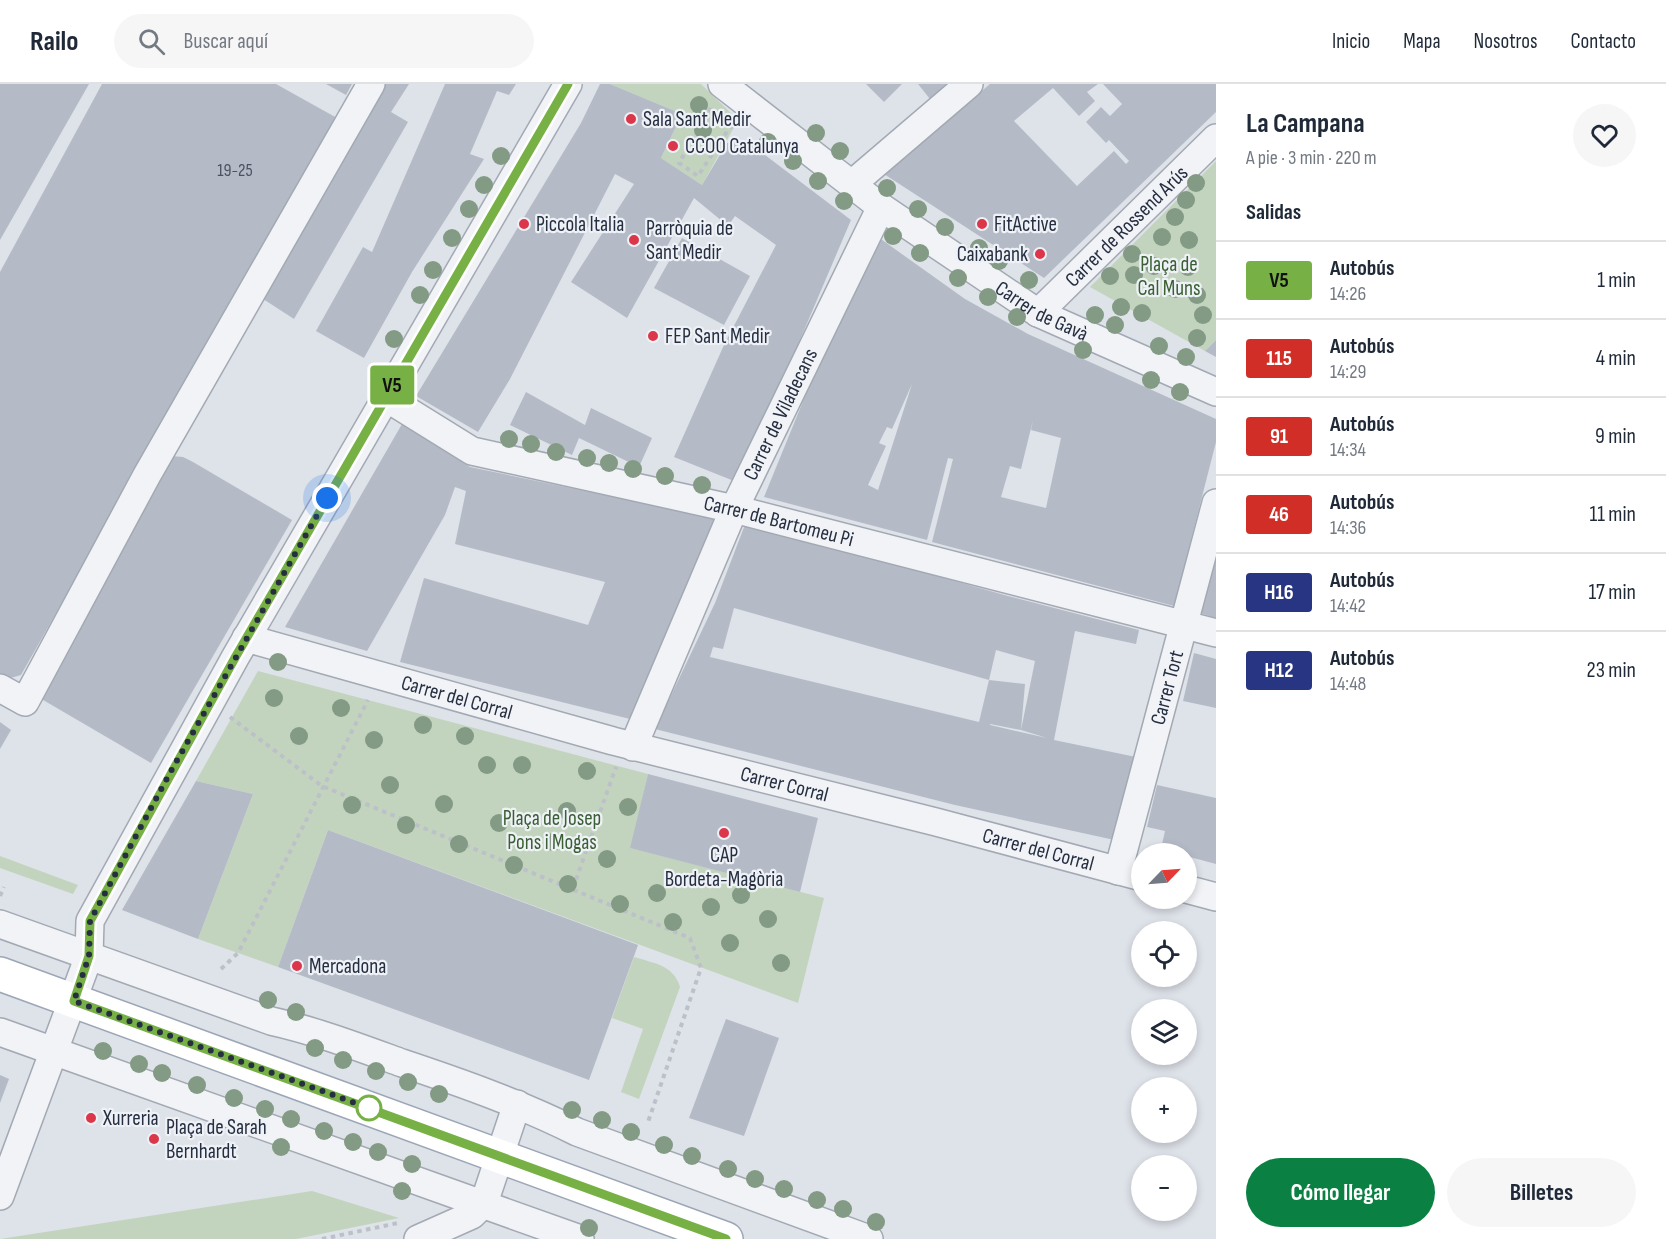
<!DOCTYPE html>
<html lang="es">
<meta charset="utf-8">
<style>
body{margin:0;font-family:"Sofia Sans Condensed",sans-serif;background:#f6f6f7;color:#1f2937;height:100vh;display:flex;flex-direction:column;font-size:22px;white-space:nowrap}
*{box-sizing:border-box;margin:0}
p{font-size:20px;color:#747a83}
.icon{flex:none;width:33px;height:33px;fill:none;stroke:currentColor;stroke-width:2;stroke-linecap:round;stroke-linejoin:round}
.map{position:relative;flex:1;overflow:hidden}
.drawer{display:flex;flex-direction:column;background:#fff;width:450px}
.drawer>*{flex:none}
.badge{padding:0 12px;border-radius:4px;font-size:21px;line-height:39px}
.needle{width:39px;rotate:65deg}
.buttons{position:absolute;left:1131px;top:759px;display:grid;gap:12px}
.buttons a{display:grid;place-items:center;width:66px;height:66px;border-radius:50%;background:#fff;box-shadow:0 3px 9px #0003;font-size:30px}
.you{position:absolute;width:30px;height:30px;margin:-15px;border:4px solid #fff;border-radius:50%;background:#1a73e8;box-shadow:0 0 0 9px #1a73e833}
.map>.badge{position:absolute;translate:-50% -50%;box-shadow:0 0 0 3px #fff}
h2{padding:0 30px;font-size:22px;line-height:54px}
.round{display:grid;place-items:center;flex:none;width:63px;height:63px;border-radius:32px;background:#f6f6f7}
.head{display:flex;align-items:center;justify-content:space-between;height:102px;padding:0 30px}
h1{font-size:28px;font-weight:700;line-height:45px}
.button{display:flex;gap:12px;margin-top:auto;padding:12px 30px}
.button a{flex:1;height:69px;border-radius:36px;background:#0b8043;color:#fff;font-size:24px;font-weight:700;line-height:69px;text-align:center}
.button a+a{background:#f6f6f7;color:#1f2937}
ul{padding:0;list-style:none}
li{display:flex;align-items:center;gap:18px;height:78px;padding:0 30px;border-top:2px solid #e0e1e3}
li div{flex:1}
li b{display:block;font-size:22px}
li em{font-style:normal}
li .badge{min-width:66px;font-weight:700;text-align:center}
header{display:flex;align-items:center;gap:36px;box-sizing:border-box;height:84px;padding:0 30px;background:#fff;border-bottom:2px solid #e0e1e3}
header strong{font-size:28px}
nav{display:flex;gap:33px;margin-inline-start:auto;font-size:21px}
.search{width:420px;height:54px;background:#f6f6f7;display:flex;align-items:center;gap:15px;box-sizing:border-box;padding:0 21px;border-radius:33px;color:#747a83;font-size:22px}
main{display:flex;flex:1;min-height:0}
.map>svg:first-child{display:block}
.green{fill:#c3d4be}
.building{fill:#b5bbc6;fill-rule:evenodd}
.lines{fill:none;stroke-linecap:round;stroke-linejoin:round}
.minor-casing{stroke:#a3a9b3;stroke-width:30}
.major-casing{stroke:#9ca6b6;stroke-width:36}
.path{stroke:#bcc0c8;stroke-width:4;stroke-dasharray:4.5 4.5;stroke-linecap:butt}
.minor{stroke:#f1f3f7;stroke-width:27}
.major{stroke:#fff;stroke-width:33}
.tree{fill:#839a84}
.line-casing{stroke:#fff;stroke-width:14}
.line{stroke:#77b045;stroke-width:9}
.walk{stroke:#262f41;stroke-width:6;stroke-dasharray:0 10.8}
.poi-dot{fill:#db364a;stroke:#eef1f6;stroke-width:2}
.stop-dot{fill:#fff;stroke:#77b045;stroke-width:3}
.labels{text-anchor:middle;stroke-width:4.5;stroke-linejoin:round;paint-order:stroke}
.number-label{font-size:18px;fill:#4a5262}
.poi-label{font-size:21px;fill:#262f41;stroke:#eef1f6;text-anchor:start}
.street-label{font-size:21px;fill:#262f41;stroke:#eef1f6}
.park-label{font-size:21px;fill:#395f32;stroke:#eef1f6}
</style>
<header>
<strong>Railo</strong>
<div class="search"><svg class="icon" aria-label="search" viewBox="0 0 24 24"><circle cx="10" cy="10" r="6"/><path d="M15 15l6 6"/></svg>Buscar aquí</div>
<nav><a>Inicio</a><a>Mapa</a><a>Nosotros</a><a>Contacto</a></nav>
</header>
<main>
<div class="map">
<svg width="1216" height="1155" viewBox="0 0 1216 1155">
<rect width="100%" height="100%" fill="#dee2e9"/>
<g class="green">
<polygon points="610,0 701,0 738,36 702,101 661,74 682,30"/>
<polygon points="1216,77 1216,256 1205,267 1090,203"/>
<polygon points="258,587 648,690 631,764 824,814 798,919 328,746 278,883 198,855 253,710 196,697"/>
<polygon points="0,772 78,801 73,810 0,784"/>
<path d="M 634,873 C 653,879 674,881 680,903 L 639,1015 L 621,1008 L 643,945 L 612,934 Z"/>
<polygon points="312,1107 399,1134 296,1155 0,1155"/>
</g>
<g class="building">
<polygon points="0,0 89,0 0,156"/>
<polygon points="102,0 276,0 337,34 21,591 0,597 0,188"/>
<polygon points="326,0 352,0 346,11"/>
<polygon points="385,0 409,0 391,28 408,38 294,235 260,213"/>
<polygon points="445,0 516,0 509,11 497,7 470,70 484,75 412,188 364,274 316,247 363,163 372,168"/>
<polygon points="600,0 610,0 682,30 661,74 702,101 727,59 745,56 851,136 739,399 674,373 724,261 776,161 735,132 728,142 694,114 627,234 571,198 634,100 615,90 510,295 478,348 416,312 581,39"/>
<polygon points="866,0 902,0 884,18"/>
<polygon points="918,0 948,0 930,15"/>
<polygon points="990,0 1098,0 1087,8 1095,17 1079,32 1053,4 1014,37 1077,102 1114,67 1126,80 1129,77 1109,56 1106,59 1086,38 1101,23 1110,32 1122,20 1103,0 1216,0 1216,28 1044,194 884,90"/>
<path d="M 878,153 L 965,215 L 1028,250 L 1216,335 L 1216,358 L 1174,522 L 932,458 L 953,375 L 948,374 L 927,456 L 764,413 L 808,305 ZM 912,300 L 878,406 L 868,401 L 886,362 L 879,359 L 887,343 L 892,345 ZM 1033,336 L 1031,346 L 1061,354 L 1046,424 L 1001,413 L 1010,382 L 1021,385 Z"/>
<polygon points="682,154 750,192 724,241 654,204"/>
<polygon points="1216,256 1216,273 1205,267"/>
<polygon points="526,308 585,341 591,324 652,354 639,383 579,354 572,371 510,341"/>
<polygon points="402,340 470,383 720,435 634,636 400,578 424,494 588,541 605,498 455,460 466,407 455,403 445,431 367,567 285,543"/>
<polygon points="171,372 183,373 193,378 292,436 151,679 38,613"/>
<path d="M 746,438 L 1008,512 L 1139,546 L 1136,560 L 1075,547 L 1054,656 L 1136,673 L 1119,757 L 955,721 L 655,645 L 715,519 ZM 734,524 L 989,596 L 996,566 L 1035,577 L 1021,646 L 1025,600 L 989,596 L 979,638 L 710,573 L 713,563 L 723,565 ZM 990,640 L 1021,646 L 1047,654 L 990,641 Z"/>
<polygon points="1215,474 1216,474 1216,534 1200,529"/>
<polygon points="1194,569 1216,575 1216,624 1183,617"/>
<polygon points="0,638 11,646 0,665"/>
<polygon points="648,690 818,734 800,808 630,764"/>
<polygon points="196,697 253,710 198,855 122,826"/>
<polygon points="1157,701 1216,714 1216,780 1186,772 1186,770 1161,765 1165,747 1147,743"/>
<polygon points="328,746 638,861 589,996 278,883"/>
<polygon points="726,935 779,954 744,1052 689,1034"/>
<polygon points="0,991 9,995 0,1019"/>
</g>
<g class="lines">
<g class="minor-casing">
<g id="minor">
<path id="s1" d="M 722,0 L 881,123 L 1038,229 L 1216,308"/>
<polyline points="853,102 859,94 969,0"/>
<path id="s2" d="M 1038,229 L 1216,54"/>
<path id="s3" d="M 385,313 L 472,367 L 734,425 L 1216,549"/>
<path id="s4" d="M 246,554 L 613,657 L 936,738 L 1142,793"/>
<polyline points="0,604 25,618 147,391 371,0"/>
<path id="s5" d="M 633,663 L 734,425 L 881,123"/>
<path id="s6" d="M 1118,787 L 1216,419"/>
<polyline points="1186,805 1216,813"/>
<path d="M 0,840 L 271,937 C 316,947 358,963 402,979 C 462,999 521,1020 577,1048 L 869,1155"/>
<polyline points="0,948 580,1155"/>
<polyline points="0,1112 89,872 90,837 236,572 568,0"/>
<polyline points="418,1155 472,1131 484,1119 517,1020"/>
</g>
</g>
<g class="major-casing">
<polyline id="major" points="0,890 726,1155"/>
</g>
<g class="path">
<polyline points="711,24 679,79 698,92 730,43 733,42"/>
<polyline points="230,633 322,702 690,854 701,884 648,1038"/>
<polyline points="573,804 616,683"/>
<polyline points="0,812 4,803"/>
<polyline points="221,885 238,869 368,616"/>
<polyline points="322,1155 398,1139"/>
</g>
<use href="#minor" class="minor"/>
<use href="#major" class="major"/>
</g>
<g class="tree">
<circle cx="699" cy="21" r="9"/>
<circle cx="703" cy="46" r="9"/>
<circle cx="816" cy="49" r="9"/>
<circle cx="768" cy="58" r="9"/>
<circle cx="840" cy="67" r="9"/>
<circle cx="501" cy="72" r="9"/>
<circle cx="793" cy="77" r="9"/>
<circle cx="818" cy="97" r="9"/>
<circle cx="1196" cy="99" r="9"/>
<circle cx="484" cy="101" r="9"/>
<circle cx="887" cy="104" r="9"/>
<circle cx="1186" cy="116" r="9"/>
<circle cx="844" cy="117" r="9"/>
<circle cx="469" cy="125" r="9"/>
<circle cx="918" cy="125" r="9"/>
<circle cx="1175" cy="133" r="9"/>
<circle cx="945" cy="143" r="9"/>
<circle cx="893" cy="152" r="9"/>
<circle cx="1162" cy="153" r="9"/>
<circle cx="452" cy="154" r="9"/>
<circle cx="1189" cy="156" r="9"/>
<circle cx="979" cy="164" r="9"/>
<circle cx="920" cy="169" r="9"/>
<circle cx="1132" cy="170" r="9"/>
<circle cx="999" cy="177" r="9"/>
<circle cx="1154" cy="182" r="9"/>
<circle cx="1188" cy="183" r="9"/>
<circle cx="433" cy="186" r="9"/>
<circle cx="1134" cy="191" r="9"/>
<circle cx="1110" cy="192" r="9"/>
<circle cx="958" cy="194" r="9"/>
<circle cx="1029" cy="196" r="9"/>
<circle cx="1175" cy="205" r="9"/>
<circle cx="420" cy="211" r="9"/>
<circle cx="1197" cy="211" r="9"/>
<circle cx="988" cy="213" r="9"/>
<circle cx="1121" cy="223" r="9"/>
<circle cx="1142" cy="229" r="9"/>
<circle cx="1095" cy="231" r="9"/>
<circle cx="1203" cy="231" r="9"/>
<circle cx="1017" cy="233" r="9"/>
<circle cx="1115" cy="241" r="9"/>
<circle cx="1197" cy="254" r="9"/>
<circle cx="394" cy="255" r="9"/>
<circle cx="1159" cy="262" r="9"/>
<circle cx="1083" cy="266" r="9"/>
<circle cx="1186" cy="273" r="9"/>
<circle cx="1151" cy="296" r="9"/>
<circle cx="1180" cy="308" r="9"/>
<circle cx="509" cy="355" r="9"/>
<circle cx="531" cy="360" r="9"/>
<circle cx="556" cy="368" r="9"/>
<circle cx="587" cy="374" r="9"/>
<circle cx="609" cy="379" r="9"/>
<circle cx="633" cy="385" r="9"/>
<circle cx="665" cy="392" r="9"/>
<circle cx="702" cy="401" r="9"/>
<circle cx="278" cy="578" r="9"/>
<circle cx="274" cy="614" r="9"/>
<circle cx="341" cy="624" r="9"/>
<circle cx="423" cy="641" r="9"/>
<circle cx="299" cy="652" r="9"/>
<circle cx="465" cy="652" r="9"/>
<circle cx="374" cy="656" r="9"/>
<circle cx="487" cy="681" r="9"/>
<circle cx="522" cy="681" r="9"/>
<circle cx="587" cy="687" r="9"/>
<circle cx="390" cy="701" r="9"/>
<circle cx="444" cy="720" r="9"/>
<circle cx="352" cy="721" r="9"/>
<circle cx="628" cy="723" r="9"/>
<circle cx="567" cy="727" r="9"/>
<circle cx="499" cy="739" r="9"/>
<circle cx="406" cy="741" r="9"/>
<circle cx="553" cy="758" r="9"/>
<circle cx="459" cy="760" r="9"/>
<circle cx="607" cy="775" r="9"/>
<circle cx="514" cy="781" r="9"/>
<circle cx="568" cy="800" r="9"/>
<circle cx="657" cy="809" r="9"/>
<circle cx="741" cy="811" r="9"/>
<circle cx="620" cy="820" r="9"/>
<circle cx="711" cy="823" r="9"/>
<circle cx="768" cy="835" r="9"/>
<circle cx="673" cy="838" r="9"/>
<circle cx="730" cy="859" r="9"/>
<circle cx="781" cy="879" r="9"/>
<circle cx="268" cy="916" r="9"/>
<circle cx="296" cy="928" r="9"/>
<circle cx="315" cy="964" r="9"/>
<circle cx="103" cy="967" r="9"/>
<circle cx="343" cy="976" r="9"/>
<circle cx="139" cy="980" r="9"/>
<circle cx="376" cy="987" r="9"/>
<circle cx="162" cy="989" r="9"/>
<circle cx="408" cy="998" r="9"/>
<circle cx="197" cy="1001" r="9"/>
<circle cx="439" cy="1010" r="9"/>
<circle cx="234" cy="1014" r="9"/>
<circle cx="265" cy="1025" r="9"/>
<circle cx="572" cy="1026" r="9"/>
<circle cx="291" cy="1035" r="9"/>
<circle cx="602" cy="1036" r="9"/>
<circle cx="324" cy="1047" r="9"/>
<circle cx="631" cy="1048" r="9"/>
<circle cx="353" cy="1058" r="9"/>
<circle cx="664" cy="1061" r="9"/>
<circle cx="281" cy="1063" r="9"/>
<circle cx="378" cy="1068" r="9"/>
<circle cx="692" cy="1072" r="9"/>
<circle cx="412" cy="1080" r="9"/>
<circle cx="728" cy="1085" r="9"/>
<circle cx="755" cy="1095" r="9"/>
<circle cx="784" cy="1105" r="9"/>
<circle cx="402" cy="1107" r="9"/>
<circle cx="817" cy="1116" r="9"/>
<circle cx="843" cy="1125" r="9"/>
<circle cx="876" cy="1138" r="9"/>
<circle cx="589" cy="1144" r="9"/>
</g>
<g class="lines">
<g class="line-casing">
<polyline id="line" points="568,0 236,572 90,837 89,872 74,917 726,1155"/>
</g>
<use href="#line" class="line"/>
<polyline class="walk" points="327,414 171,687 90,837 89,872 74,917 369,1024"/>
</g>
<g class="poi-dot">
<circle cx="631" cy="35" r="6"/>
<circle cx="673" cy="62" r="6"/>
<circle cx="524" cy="140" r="6"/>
<circle cx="982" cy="140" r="6"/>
<circle cx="634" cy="156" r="6"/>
<circle cx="1040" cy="170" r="6"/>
<circle cx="653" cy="252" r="6"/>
<circle cx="724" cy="749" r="6"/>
<circle cx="297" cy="882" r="6"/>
<circle cx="91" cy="1034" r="6"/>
<circle cx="154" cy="1055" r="6"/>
</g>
<circle class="stop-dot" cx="369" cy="1024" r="12"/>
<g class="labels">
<g class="number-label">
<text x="235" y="92">19-25</text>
</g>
<g class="poi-label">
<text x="643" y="42">Sala Sant Medir</text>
<text x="685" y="69">CCOO Catalunya</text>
<text x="536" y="147">Piccola Italia</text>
<text x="994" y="147">FitActive</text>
<text x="646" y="151">Parròquia de<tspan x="646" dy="24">Sant Medir</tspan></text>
<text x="1028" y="177" text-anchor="end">Caixabank</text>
<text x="665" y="259">FEP Sant Medir</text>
<text x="724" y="778" text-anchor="middle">CAP<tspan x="724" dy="24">Bordeta-Magòria</tspan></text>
<text x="309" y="889">Mercadona</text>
<text x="103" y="1041">Xurreria</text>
<text x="166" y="1050">Plaça de Sarah<tspan x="166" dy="24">Bernhardt</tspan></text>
</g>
<g class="street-label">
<text dy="7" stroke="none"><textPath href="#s2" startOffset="124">Carrer de Rossend Arús</textPath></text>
<text dy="7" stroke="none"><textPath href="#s1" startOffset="393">Carrer de Gavà</textPath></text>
<text dy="7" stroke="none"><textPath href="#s5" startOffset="364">Carrer de Viladecans</textPath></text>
<text dy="7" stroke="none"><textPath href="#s3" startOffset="417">Carrer de Bartomeu Pi</textPath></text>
<text dy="7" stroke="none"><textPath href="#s6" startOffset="190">Carrer Tort</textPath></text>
<text dy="7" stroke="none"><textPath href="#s4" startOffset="219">Carrer del Corral</textPath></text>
<text dy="7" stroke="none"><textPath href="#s4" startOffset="558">Carrer Corral</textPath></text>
<text dy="7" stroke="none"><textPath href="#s4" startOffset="820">Carrer del Corral</textPath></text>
</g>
<g class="park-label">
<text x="1169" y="187">Plaça de<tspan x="1169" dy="24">Cal Muns</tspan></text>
<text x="552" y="741">Plaça de Josep<tspan x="552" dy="24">Pons i Mogas</tspan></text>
</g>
</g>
</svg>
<div class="buttons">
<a><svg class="needle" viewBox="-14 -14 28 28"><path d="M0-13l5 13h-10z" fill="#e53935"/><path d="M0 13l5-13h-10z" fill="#747a83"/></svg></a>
<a><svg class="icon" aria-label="locate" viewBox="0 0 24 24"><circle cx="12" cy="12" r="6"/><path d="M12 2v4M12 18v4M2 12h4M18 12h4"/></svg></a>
<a><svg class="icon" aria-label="layers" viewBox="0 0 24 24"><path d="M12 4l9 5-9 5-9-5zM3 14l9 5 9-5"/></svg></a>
<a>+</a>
<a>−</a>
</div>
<div class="you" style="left:327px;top:414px"></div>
<b class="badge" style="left:392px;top:301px;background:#77b045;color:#111">V5</b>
</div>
<section class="drawer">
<div class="head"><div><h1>La Campana</h1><p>A pie · 3 min · 220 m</p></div><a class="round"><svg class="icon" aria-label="heart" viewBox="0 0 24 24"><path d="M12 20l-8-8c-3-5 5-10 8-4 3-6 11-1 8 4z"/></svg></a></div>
<h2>Salidas</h2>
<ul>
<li><span class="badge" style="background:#77b045;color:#111">V5</span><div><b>Autobús</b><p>14:26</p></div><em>1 min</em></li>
<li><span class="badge" style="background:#d02e26;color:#fff">115</span><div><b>Autobús</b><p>14:29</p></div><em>4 min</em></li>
<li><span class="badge" style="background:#d02e26;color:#fff">91</span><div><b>Autobús</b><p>14:34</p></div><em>9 min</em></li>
<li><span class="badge" style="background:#d02e26;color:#fff">46</span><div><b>Autobús</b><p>14:36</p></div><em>11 min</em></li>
<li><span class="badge" style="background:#283583;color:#fff">H16</span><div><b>Autobús</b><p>14:42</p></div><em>17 min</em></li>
<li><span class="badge" style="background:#283583;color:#fff">H12</span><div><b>Autobús</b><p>14:48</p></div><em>23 min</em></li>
</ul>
<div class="button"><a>Cómo llegar</a><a>Billetes</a></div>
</section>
</main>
